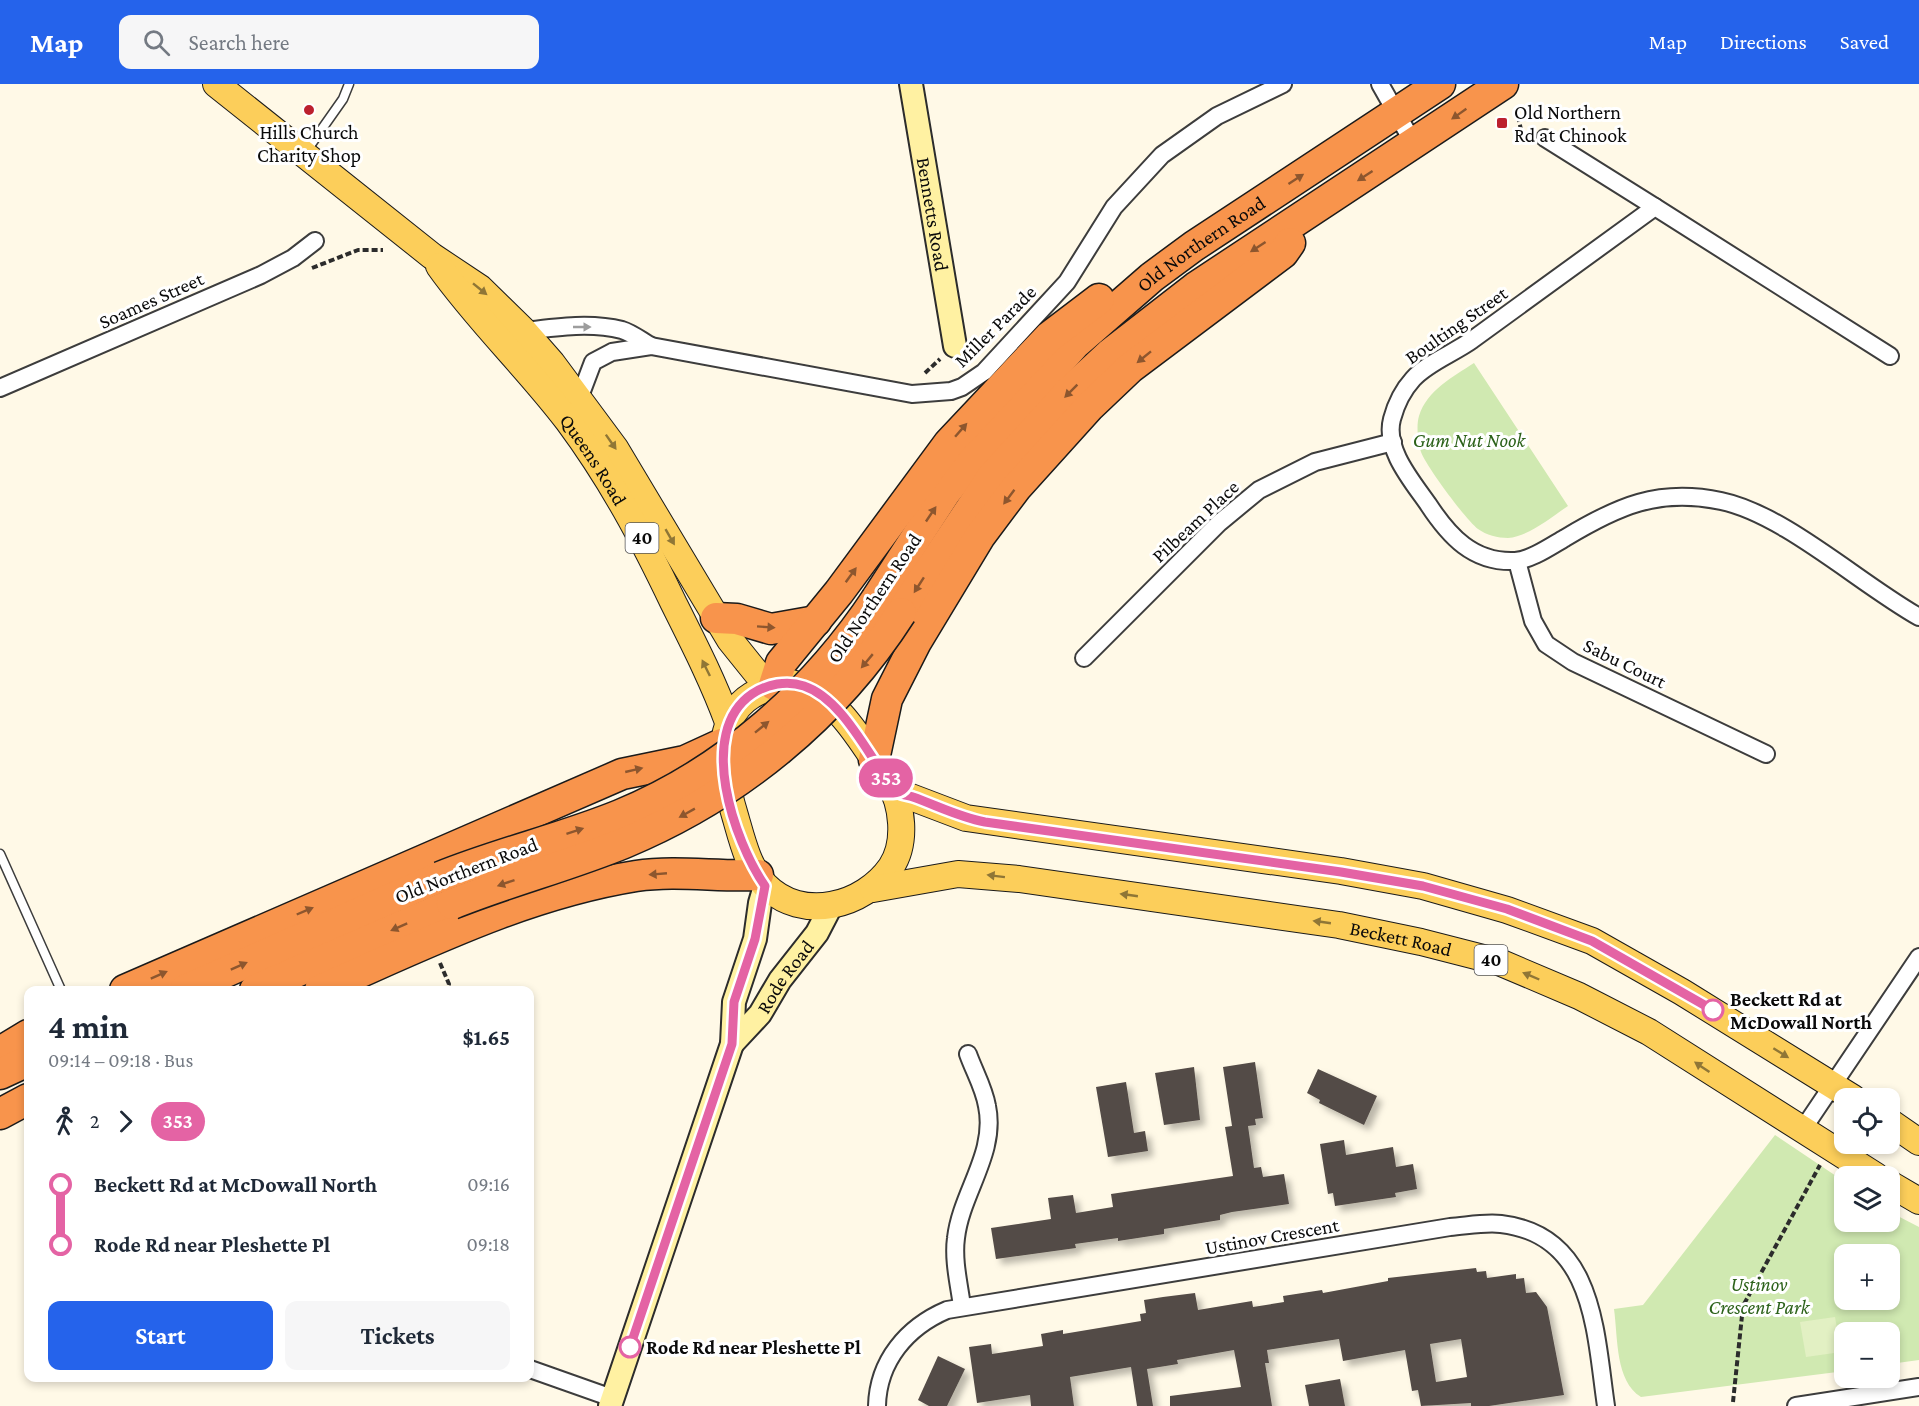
<!DOCTYPE html>
<meta charset="utf-8">
<style>
body{margin:0;font-family:"Crimson Pro",serif;background:#f6f6f7;color:#1f2937;height:100vh;display:flex;flex-direction:column;font-size:22px;white-space:nowrap}
*{box-sizing:border-box;margin:0}
p{font-size:20px;color:#747a83}
.icon{flex:none;width:33px;height:33px;fill:none;stroke:currentColor;stroke-width:2;stroke-linecap:round;stroke-linejoin:round}
.map{position:relative;flex:1;overflow:hidden}
.panel{position:absolute;left:24px;top:902px;width:510px;height:396px;display:flex;flex-direction:column;background:#fff;border-radius:12px;box-shadow:0 3px 9px #0003}
.panel>*{flex:none}
.badge{padding:0 12px;border-radius:20px;font-size:21px;line-height:39px}
.controls{position:absolute;left:1834px;top:1004px;display:grid;gap:12px}
.controls a{display:grid;place-items:center;width:66px;height:66px;border-radius:12px;background:#fff;box-shadow:0 3px 9px #0003;font-size:30px}
.map>.badge{position:absolute;translate:-50% -50%;box-shadow:0 0 0 3px #fff}
.legs{display:flex;align-items:center;gap:9px;height:66px;padding:0 24px;font-size:20px}
.legs p{margin-inline-start:auto}
.head{display:flex;align-items:center;justify-content:space-between;height:102px;padding:0 24px}
h1{font-size:33px;font-weight:700;line-height:45px}
.cta{display:flex;gap:12px;margin-top:auto;padding:12px 24px}
.cta a{flex:1;height:69px;border-radius:12px;background:#2563eb;color:#fff;font-size:24px;font-weight:700;line-height:69px;text-align:center}
.cta a+a{background:#f6f6f7;color:#1f2937}
ul{padding:0 24px;list-style:none}
li{display:flex;align-items:center;gap:21px;height:60px;font-size:22px}
li i{display:grid;place-items:center;width:9px;height:100%;margin:0 8px;background:currentColor}
li i::after{content:'';width:15px;height:15px;margin:-8px;border:4px solid;border-radius:50%;background:#fff}
li p{margin-inline-start:auto}
li:first-child i{background:linear-gradient(#0000 50%,currentColor 0)}
li:last-child i{background:linear-gradient(currentColor 50%,#0000 0)}
header{display:flex;align-items:center;gap:36px;box-sizing:border-box;height:84px;padding:0 30px;background:#2563eb;color:#fff}
header strong{font-size:28px}
nav{display:flex;gap:33px;margin-inline-start:auto;font-size:21px}
.search{width:420px;height:54px;background:#f6f6f7;display:flex;align-items:center;gap:15px;box-sizing:border-box;padding:0 21px;border-radius:12px;color:#747a83;font-size:22px}
.map>svg:first-child{display:block}
.green{fill:#d0e9b1;fill-rule:evenodd}
.pitch{fill:#e2f0c3}
.building{fill:#534b46;fill-rule:evenodd;filter:url(#shadow)}
.lines{fill:none;stroke-linecap:round;stroke-linejoin:round}
.lane-casing{stroke:#3d3d3d;stroke-width:11}
.street-casing{stroke:#3d3d3d;stroke-width:20}
.secondary-casing{stroke:#2c2c2c;stroke-width:26}
.primary-casing{stroke:#1b1b1b;stroke-width:28}
.highway-casing{stroke:#1b1b1b;stroke-width:33}
.path{stroke:#2c2c2c;stroke-width:4;stroke-dasharray:6 3;stroke-linecap:butt}
.lane{stroke:#fff;stroke-width:8}
.street{stroke:#fff;stroke-width:16}
.secondary{stroke:#fff1a2;stroke-width:22}
.primary{stroke:#fcce5a;stroke-width:26}
.highway{stroke:#f8944c;stroke-width:30}
.highway-bridge-casing{stroke:#1b1b1b;stroke-width:33;stroke-linecap:butt}
.highway-bridge{stroke:#f8944c;stroke-width:30}
.oneway{fill:#8d562e}
.oneway2{fill:#8f7636}
.oneway3{fill:#9d9d9d}
.line-1-casing{stroke:#fff;stroke-width:14}
.line-1{stroke:#e463a4;stroke-width:9}
.poi-dot{fill:#bc202e;stroke:#fff;stroke-width:2}
.stop-1-dot{fill:#fff;stroke:#e463a4;stroke-width:3}
.labels{text-anchor:middle;stroke-width:6;stroke-linejoin:round;paint-order:stroke}
.shield{fill:#fff;stroke:#545454;stroke-width:1.5}
.shield-label{font-size:18px;font-weight:bold;fill:#0a0a0a}
.poi-label{font-size:20px;fill:#0a0a0a;stroke:#fff;text-anchor:start}
.street-label{font-size:20px;fill:#0a0a0a;stroke:#fff}
.park-label{font-size:20px;font-style:italic;fill:#2c621a;stroke:#fff}
.stop-label{font-size:20px;font-weight:bold;fill:#0a0a0a;stroke:#fff;text-anchor:start}
</style>
<header>
<strong>Map</strong>
<div class="search"><svg class="icon" aria-label="search" viewBox="0 0 24 24"><circle cx="10" cy="10" r="6"/><path d="M15 15l6 6"/></svg>Search here</div>
<nav><a>Map</a><a>Directions</a><a>Saved</a></nav>
</header>
<div class="map">
<svg width="1919" height="1322" viewBox="0 0 1919 1322">
<defs>
<filter id="shadow"><feDropShadow dx="5.5" dy="5.5" stdDeviation="3" flood-color="#0004"/></filter>
</defs>
<rect width="100%" height="100%" fill="#fff9e7"/>
<g class="green">
<path d="M 1474,279 L 1568,422 C 1551,433 1530,452 1508,454 C 1498,454 1486,451 1478,445 C 1466,436 1426,382 1421,368 C 1418,358 1416,342 1419,332 C 1427,306 1453,293 1474,279 Z"/>
<path d="M 1775,1051 L 1845,1098 L 1845,1137 L 1890,1137 L 1890,1128 L 1919,1143 L 1919,1276 L 1890,1280 L 1890,1248 L 1845,1248 L 1845,1287 L 1641,1313 C 1615,1297 1618,1254 1614,1225 L 1643,1221 ZM 1845,1170 L 1890,1170 L 1890,1215 L 1845,1215 Z"/>
</g>
<polygon class="pitch" points="1835,1233 1841,1268 1806,1273 1800,1238"/>
<g class="building">
<polygon points="1255,978 1263,1034 1255,1035 1256,1041 1248,1042 1254,1084 1261,1083 1263,1093 1284,1090 1289,1120 1232,1128 1220,1131 1220,1136 1164,1145 1164,1150 1118,1157 1118,1154 1075,1160 1076,1164 996,1175 991,1144 1051,1135 1048,1114 1073,1111 1076,1129 1113,1123 1111,1110 1233,1092 1225,1043 1232,1042 1223,983"/>
<polygon points="1194,983 1200,1036 1164,1041 1155,989"/>
<polygon points="1318,985 1377,1012 1364,1041 1319,1019 1320,1016 1307,1009"/>
<polygon points="1126,998 1134,1049 1145,1047 1148,1067 1108,1073 1096,1003"/>
<polygon points="1344,1056 1346,1071 1393,1063 1396,1083 1413,1080 1417,1105 1395,1109 1396,1113 1335,1122 1333,1109 1328,1110 1320,1060"/>
<path d="M 1476,1184 L 1477,1188 L 1486,1187 L 1487,1194 L 1516,1190 L 1516,1195 L 1524,1194 L 1526,1209 L 1536,1208 L 1547,1223 L 1564,1311 L 1489,1322 L 1471,1322 L 1471,1319 L 1421,1322 L 1418,1306 L 1412,1307 L 1405,1266 L 1343,1277 L 1339,1255 L 1267,1266 L 1269,1279 L 1265,1279 L 1272,1322 L 1170,1322 L 1170,1312 L 1241,1303 L 1234,1266 L 1177,1276 L 1178,1280 L 1147,1285 L 1153,1322 L 1137,1322 L 1131,1283 L 1070,1293 L 1074,1322 L 1031,1322 L 1030,1311 L 977,1319 L 969,1263 L 991,1260 L 992,1270 L 1043,1262 L 1041,1250 L 1063,1246 L 1063,1250 L 1141,1237 L 1140,1230 L 1146,1229 L 1144,1216 L 1163,1213 L 1195,1209 L 1198,1226 L 1252,1217 L 1253,1223 L 1284,1218 L 1283,1212 L 1322,1206 L 1323,1209 L 1388,1197 L 1388,1194 ZM 1461,1255 L 1467,1293 L 1436,1298 L 1430,1260 Z"/>
<polygon points="938,1272 965,1285 947,1322 929,1322 918,1316"/>
<polygon points="1340,1295 1345,1322 1309,1322 1305,1301"/>
</g>
<g class="lines">
<g class="lane-casing">
<g id="lane">
<polyline points="305,69 343,15 349,0"/>
<polyline points="0,770 61,906"/>
</g>
</g>
<g class="street-casing">
<g id="street">
<polyline points="1380,0 1414,60"/>
<polyline points="1545,54 1655,123"/>
<path d="M 524,247 C 556,243 591,238 622,246 C 632,249 642,257 651,262"/>
<path d="M 1890,272 L 1655,123 C 1594,168 1533,212 1472,256 C 1454,269 1427,279 1413,295 C 1403,306 1396,320 1392,335 C 1384,365 1412,397 1428,420 C 1449,452 1473,479 1515,477 C 1531,476 1551,462 1565,454 C 1618,422 1658,404 1721,417 C 1784,430 1860,500 1919,533"/>
<polyline points="0,304 261,191 293,174 315,157"/>
<polyline points="579,315 593,278 612,268 651,262 912,310 951,307 962,303 984,288 1067,198 1114,123 1162,71 1217,32 1283,0"/>
<polyline points="1517,477 1533,537 1546,560 1573,578 1766,670"/>
<polyline points="1084,574 1219,439 1259,406 1315,378 1393,358"/>
<polyline points="1803,1045 1919,873"/>
<path d="M 962,1222 C 959,1200 953,1176 956,1154 C 961,1109 997,1069 987,1022 C 984,1004 974,987 968,970"/>
<polyline points="530,1285 612,1314"/>
<path d="M 877,1322 C 878,1277 907,1243 947,1226 L 1450,1143 C 1466,1142 1484,1138 1501,1140 C 1595,1151 1595,1248 1606,1322"/>
<polyline points="1796,1322 1919,1303"/>
</g>
</g>
<g class="secondary-casing">
<g id="secondary">
<path id="s1" d="M 911,0 L 955,262"/>
<path id="s2" d="M 732,960 L 760,930 L 780,896 L 817,849 L 831,822"/>
<polyline points="610,1322 732,960 734,918 755,855 760,819 765,802"/>
</g>
</g>
<g class="primary-casing">
<g id="primary">
<polyline points="216,0 432,172 480,204 524,247 552,279 615,364 730,556 767,602"/>
<path id="s3" d="M 439,182 C 478,237 527,283 568,337 C 611,395 642,453 673,518 C 693,558 713,597 728,638"/>
<path d="M 791,599 C 837,609 863,660 888,697 C 903,720 907,759 891,783 C 864,822 802,839 765,801 C 749,785 742,756 736,735 C 717,674 710,609 791,599 Z"/>
<polyline points="895,707 966,734 1341,787 1423,802 1507,826 1592,857 1682,908 1853,1014"/>
<path id="s4" d="M 873,805 L 958,790 L 1019,795 L 1339,841 L 1421,858 L 1499,878 L 1579,912 L 1649,948 L 1876,1092"/>
<polyline points="1890,1038 1919,1058"/>
<polyline points="1890,1100 1919,1117"/>
</g>
</g>
<g class="highway-casing">
<g id="highway">
<path id="s5" d="M 877,514 L 945,409 L 973,373 L 1075,260 L 1152,193 L 1194,162 L 1440,0"/>
<polyline points="901,529 992,393 1069,308 1111,269 1196,203 1503,0"/>
<polyline points="716,534 737,535 771,545 816,537"/>
<polyline points="774,601 781,579 839,508 949,359 1049,253 1099,215"/>
<polyline points="874,676 887,615 916,558 980,452 1016,404 1090,322 1130,284 1283,169 1290,159"/>
<polyline points="125,906 622,690 685,677 722,660"/>
<polyline points="185,906 440,793"/>
<polyline points="255,906 452,820"/>
<path d="M 320,906 C 423,861 524,810 636,792 C 677,786 717,793 758,791"/>
<polyline points="0,968 28,951"/>
<polyline points="0,990 28,977"/>
<polyline points="0,1030 28,1015"/>
</g>
</g>
<g class="path">
<polyline points="1518,32 1523,55 1528,52"/>
<polyline points="312,184 358,166 383,166"/>
<polyline points="925,289 940,275"/>
<polyline points="440,879 449,900 447,906"/>
<polyline points="1733,1318 1743,1222 1820,1081"/>
</g>
<use href="#lane" class="lane"/>
<use href="#street" class="street"/>
<use href="#secondary" class="secondary"/>
<use href="#primary" class="primary"/>
<use href="#highway" class="highway"/>
<g class="highway-bridge-casing">
<g id="highway-bridge">
<path d="M 440,793 C 499,769 561,755 620,731 C 726,687 814,609 877,514"/>
<path d="M 452,820 C 509,797 568,782 624,759 C 737,712 835,632 901,529"/>
</g>
</g>
<use href="#highway-bridge" class="highway-bridge"/>
</g>
<defs><path id="oneway-solid" d="M-6-.8H1V-3.2L6.5 0L1 3.2V.8H-6Z" transform="scale(1.5)"/></defs>
<g class="oneway">
<use href="#oneway-solid" transform="translate(1459 30) rotate(145)"/>
<use href="#oneway-solid" transform="translate(1365 92) rotate(147)"/>
<use href="#oneway-solid" transform="translate(1296 95) rotate(-33)"/>
<use href="#oneway-solid" transform="translate(1258 163) rotate(147)"/>
<use href="#oneway-solid" transform="translate(1144 273) rotate(141)"/>
<use href="#oneway-solid" transform="translate(1071 307) rotate(135)"/>
<use href="#oneway-solid" transform="translate(961 346) rotate(-49)"/>
<use href="#oneway-solid" transform="translate(1009 413) rotate(127)"/>
<use href="#oneway-solid" transform="translate(931 430) rotate(-56)"/>
<use href="#oneway-solid" transform="translate(851 491) rotate(-54)"/>
<use href="#oneway-solid" transform="translate(919 501) rotate(123)"/>
<use href="#oneway-solid" transform="translate(766 543) rotate(4)"/>
<use href="#oneway-solid" transform="translate(867 577) rotate(130)"/>
<use href="#oneway-solid" transform="translate(762 643) rotate(-39)"/>
<use href="#oneway-solid" transform="translate(634 686) rotate(-13)"/>
<use href="#oneway-solid" transform="translate(687 729) rotate(151)"/>
<use href="#oneway-solid" transform="translate(575 747) rotate(-18)"/>
<use href="#oneway-solid" transform="translate(658 790) rotate(175)"/>
<use href="#oneway-solid" transform="translate(506 799) rotate(161)"/>
<use href="#oneway-solid" transform="translate(305 827) rotate(-23)"/>
<use href="#oneway-solid" transform="translate(399 843) rotate(156)"/>
<use href="#oneway-solid" transform="translate(239 882) rotate(-24)"/>
<use href="#oneway-solid" transform="translate(159 891) rotate(-24)"/>
</g>
<g class="oneway2">
<use href="#oneway-solid" transform="translate(480 205) rotate(39)"/>
<use href="#oneway-solid" transform="translate(611 358) rotate(55)"/>
<use href="#oneway-solid" transform="translate(670 453) rotate(60)"/>
<use href="#oneway-solid" transform="translate(706 584) rotate(-116)"/>
<use href="#oneway-solid" transform="translate(996 792) rotate(-173)"/>
<use href="#oneway-solid" transform="translate(1129 811) rotate(-172)"/>
<use href="#oneway-solid" transform="translate(1322 838) rotate(-172)"/>
<use href="#oneway-solid" transform="translate(1531 892) rotate(-157)"/>
<use href="#oneway-solid" transform="translate(1781 969) rotate(32)"/>
<use href="#oneway-solid" transform="translate(1702 983) rotate(-146)"/>
</g>
<use class="oneway3" href="#oneway-solid" transform="translate(582 243)"/>
<g class="lines">
<g class="line-1-casing">
<path id="line-1" d="M 630,1263 L 732,960 L 734,918 L 755,855 L 765,802 C 734,757 696,648 752,610 C 767,600 787,596 804,602 C 837,613 861,657 880,685 C 884,691 889,703 895,707 C 899,711 908,711 913,713 C 938,722 959,733 985,738 L 1341,788 L 1423,802 L 1507,825 L 1592,857 L 1713,926"/>
</g>
<use href="#line-1" class="line-1"/>
</g>
<g class="poi-dot">
<circle cx="309" cy="26" r="6"/>
<rect x="1496" y="33" width="12" height="12" rx="3"/>
</g>
<g class="stop-1-dot">
<circle cx="1713" cy="926" r="10"/>
<circle cx="630" cy="1263" r="10"/>
</g>
<g class="labels">
<g class="shield">
<rect x="625.5" y="439" width="33" height="30" rx="4.5"/>
<rect x="1474.5" y="861" width="33" height="30" rx="4.5"/>
</g>
<g class="shield-label">
<text x="642" y="460">40</text>
<text x="1491" y="882">40</text>
</g>
<g class="poi-label">
<text x="1514" y="35">Old Northern<tspan x="1514" dy="23">Rd at Chinook</tspan></text>
<text x="309" y="55" text-anchor="middle">Hills Church<tspan x="309" dy="23">Charity Shop</tspan></text>
</g>
<g class="street-label">
<text dy="7" stroke="none"><textPath href="#s1" startOffset="132">Bennetts Road</textPath></text>
<text dy="7" stroke="none"><textPath href="#s5" startOffset="484">Old Northern Road</textPath></text>
<text transform="translate(151 216) rotate(-24)" y="7">Soames Street</text>
<text transform="translate(1456 241) rotate(-35)" y="7">Boulting Street</text>
<text transform="translate(995 242) rotate(-45)" y="7">Miller Parade</text>
<text dy="7" stroke="none"><textPath href="#s3" startOffset="248">Queens Road</textPath></text>
<text transform="translate(1195 437) rotate(-43)" y="7">Pilbeam Place</text>
<text transform="translate(874 514) rotate(-56)" y="7">Old Northern Road</text>
<text transform="translate(1625 579) rotate(26)" y="7">Sabu Court</text>
<text transform="translate(466 786) rotate(-21)" y="7">Old Northern Road</text>
<text dy="7" stroke="none"><textPath href="#s4" startOffset="534">Beckett Road</textPath></text>
<text dy="7" stroke="none"><textPath href="#s2" startOffset="86">Rode Road</textPath></text>
<text transform="translate(1272 1152) rotate(-10)" y="7">Ustinov Crescent</text>
</g>
<g class="park-label">
<text x="1469" y="363">Gum Nut Nook</text>
<text x="1759" y="1207">Ustinov<tspan x="1759" dy="23">Crescent Park</tspan></text>
</g>
<g class="stop-label">
<text x="1730" y="922">Beckett Rd at<tspan x="1730" dy="23">McDowall North</tspan></text>
<text x="646" y="1270">Rode Rd near Pleshette Pl</text>
</g>
</g>
</svg>
<div class="controls">
<a><svg class="icon" aria-label="locate" viewBox="0 0 24 24"><circle cx="12" cy="12" r="6"/><path d="M12 2v4M12 18v4M2 12h4M18 12h4"/></svg></a>
<a><svg class="icon" aria-label="layers" viewBox="0 0 24 24"><path d="M12 4l9 5-9 5-9-5zM3 14l9 5 9-5"/></svg></a>
<a>+</a>
<a>−</a>
</div>
<b class="badge" style="left:886px;top:694px;background:#e463a4;color:#fff">353</b>
<section class="panel">
<div class="head"><div><h1>4 min</h1><p>09:14 – 09:18 · Bus</p></div><b>$1.65</b></div>
<div class="legs"><svg class="icon" aria-label="walk" viewBox="0 0 24 24"><circle cx="13" cy="4" r="2"/><path d="M13 8l-2 6 4 7M11 14l-3 7M7 12l3-4h3l4 4"/></svg>2<svg class="icon" aria-label="forward" viewBox="0 0 24 24"><path d="M9 5l7 7-7 7"/></svg><b class="badge" style="background:#e463a4;color:#fff">353</b></div>
<ul>
<li><i style="color:#e463a4"></i><b>Beckett Rd at McDowall North</b><p>09:16</p></li>
<li><i style="color:#e463a4"></i><b>Rode Rd near Pleshette Pl</b><p>09:18</p></li>
</ul>
<div class="cta"><a>Start</a><a>Tickets</a></div>
</section>
</div>
